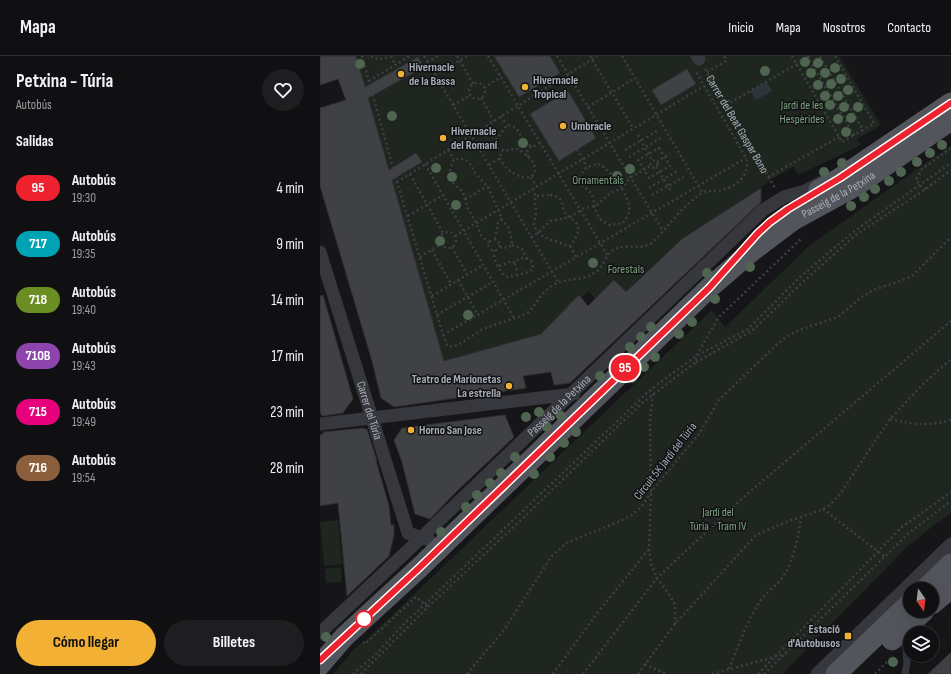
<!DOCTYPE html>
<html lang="es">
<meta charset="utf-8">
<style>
body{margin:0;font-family:"Sofia Sans Condensed",sans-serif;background:#1e1e20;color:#f1f3f6;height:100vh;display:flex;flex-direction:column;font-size:15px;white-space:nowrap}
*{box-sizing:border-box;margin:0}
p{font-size:13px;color:#9c9d9f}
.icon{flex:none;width:22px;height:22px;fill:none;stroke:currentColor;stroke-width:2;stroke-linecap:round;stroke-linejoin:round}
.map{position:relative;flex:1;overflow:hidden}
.panel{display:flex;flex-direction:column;background:#101012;width:320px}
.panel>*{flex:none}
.badge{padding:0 8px;border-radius:13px;font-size:14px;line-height:26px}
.needle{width:26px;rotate:166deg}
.fabs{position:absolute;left:583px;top:526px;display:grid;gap:8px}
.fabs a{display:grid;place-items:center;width:36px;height:36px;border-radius:50%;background:#101012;box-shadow:0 4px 16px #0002,0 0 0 1px #303032;font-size:20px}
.map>.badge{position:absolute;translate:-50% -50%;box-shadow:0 0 0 2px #fff}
h2{padding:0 16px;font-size:15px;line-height:36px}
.round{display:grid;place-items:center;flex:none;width:42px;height:42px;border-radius:21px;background:#1e1e20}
.overview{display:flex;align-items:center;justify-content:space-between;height:68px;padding:0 16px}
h1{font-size:19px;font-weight:700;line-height:30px}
.cta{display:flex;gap:8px;margin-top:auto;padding:8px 16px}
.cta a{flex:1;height:46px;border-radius:24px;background:#f2b134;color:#111;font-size:16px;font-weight:700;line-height:46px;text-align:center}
.cta a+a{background:#1e1e20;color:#f1f3f6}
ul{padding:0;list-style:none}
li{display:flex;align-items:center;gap:12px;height:56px;padding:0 16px}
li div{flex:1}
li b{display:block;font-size:15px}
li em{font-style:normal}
li .badge{min-width:44px;font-weight:700;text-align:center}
header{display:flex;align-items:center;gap:24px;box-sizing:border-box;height:56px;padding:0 20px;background:#101012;border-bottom:1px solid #303032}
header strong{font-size:19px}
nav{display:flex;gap:22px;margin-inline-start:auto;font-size:14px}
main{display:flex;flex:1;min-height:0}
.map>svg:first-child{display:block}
.green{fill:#1e261f}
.water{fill:#2c353c}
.building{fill:#404145;stroke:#303034}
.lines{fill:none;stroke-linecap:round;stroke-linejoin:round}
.path{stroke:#3d3f44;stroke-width:2.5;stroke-dasharray:2 3;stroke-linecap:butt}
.lane{stroke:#37383d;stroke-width:7}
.street{stroke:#37383d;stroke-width:13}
.primary{stroke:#53555c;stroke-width:21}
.tree{fill:#506452}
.line-casing{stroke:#fff;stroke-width:9}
.line{stroke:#ed222e;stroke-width:6}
.poi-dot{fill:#f2b134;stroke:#111113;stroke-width:1.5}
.stop-dot{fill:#fff;stroke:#ed222e;stroke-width:2}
.labels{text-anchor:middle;stroke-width:3;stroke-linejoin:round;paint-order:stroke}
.poi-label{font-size:12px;font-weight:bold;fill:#a8adb8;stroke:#111113;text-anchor:start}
.park-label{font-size:12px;fill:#7fa381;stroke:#111113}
.street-label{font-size:12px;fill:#a8adb8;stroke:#111113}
</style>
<header>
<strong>Mapa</strong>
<nav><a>Inicio</a><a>Mapa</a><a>Nosotros</a><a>Contacto</a></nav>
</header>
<main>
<section class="panel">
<div class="overview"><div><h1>Petxina - Túria</h1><p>Autobús</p></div><a class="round"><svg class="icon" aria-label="heart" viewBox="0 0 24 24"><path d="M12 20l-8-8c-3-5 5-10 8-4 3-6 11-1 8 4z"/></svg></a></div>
<h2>Salidas</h2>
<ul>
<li><span class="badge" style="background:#ed222e;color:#fff">95</span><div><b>Autobús</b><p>19:30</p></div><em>4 min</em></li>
<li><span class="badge" style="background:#00a3b4;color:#fff">717</span><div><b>Autobús</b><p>19:35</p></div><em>9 min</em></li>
<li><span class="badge" style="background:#6b8e23;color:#fff">718</span><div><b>Autobús</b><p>19:40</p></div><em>14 min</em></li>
<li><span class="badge" style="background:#8e44ad;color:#fff">710B</span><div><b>Autobús</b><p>19:43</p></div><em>17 min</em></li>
<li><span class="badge" style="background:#e6007e;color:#fff">715</span><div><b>Autobús</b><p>19:49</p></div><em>23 min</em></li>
<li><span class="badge" style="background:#8b5e3c;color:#fff">716</span><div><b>Autobús</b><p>19:54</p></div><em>28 min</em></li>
</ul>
<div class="cta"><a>Cómo llegar</a><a>Billetes</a></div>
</section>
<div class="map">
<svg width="631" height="618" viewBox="0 0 631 618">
<rect width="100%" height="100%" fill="#161618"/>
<g class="green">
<polygon points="36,0 372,0 376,5 385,0 519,0 561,69 537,83 541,89 478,119 473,111 450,124 446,128 362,183 306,236 275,243 269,235 261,242 259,240 221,278 124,305"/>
<polygon points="631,89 631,457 613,470 587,491 462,618 13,618 38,589 46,584 392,254 405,271 489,190"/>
<polygon points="18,464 22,508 4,510 0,466"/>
<polygon points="21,511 22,526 6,527 5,513"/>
</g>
<polygon class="water" points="447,26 452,35 436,44 430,35"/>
<g class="building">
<polygon points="0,0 36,0 45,31 98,1 104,11 48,42 69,114 96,97 102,106 72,124 124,305 221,278 259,239 268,250 294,224 306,236 362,183 441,132 441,146 250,327 234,329 231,316 203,320 206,332 74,351 61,342 52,305 0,130 0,52 26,44 18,23 0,29"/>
<polygon points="174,0 230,0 240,17 199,41"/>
<polygon points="367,13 376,28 341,49 332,34"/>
<polygon points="248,35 276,82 239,105 210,58"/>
<polygon points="3,239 33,343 23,357 2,360 1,357 0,357 0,240"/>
<polygon points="185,359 194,381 137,435 110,463 95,458 82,406 74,384 82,372"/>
<polygon points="44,372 44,373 47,373 57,405 56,405 69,450 71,469 74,469 74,479 69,500 27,540 18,447 0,450 0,379 3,378 3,376"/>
<polygon points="631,596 631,618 608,618"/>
</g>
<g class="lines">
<g class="path">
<path d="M 42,0 L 77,126 L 123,279 L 127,289 L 129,291 L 138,289 L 163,273 L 206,258 C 217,249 219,238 233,229 C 246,221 263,226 276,216 C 284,210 286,196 297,192 C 308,188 319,194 330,188 C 336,184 342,176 347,171 C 357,159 369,145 382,137 C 386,134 392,135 397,135 C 413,133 432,120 426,102 L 375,14"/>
<path d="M 51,0 C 57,4 63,4 70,0"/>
<polyline points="71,0 75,8"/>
<polyline points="104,0 238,226"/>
<polyline points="137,0 154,29"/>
<polyline points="168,0 288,200"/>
<polyline points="237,0 343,175"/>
<polyline points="270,0 313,72"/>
<polyline points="302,0 382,136"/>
<polyline points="472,0 522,86 534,79"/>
<polyline points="487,0 534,79 543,74 500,0"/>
<polyline points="515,0 554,67 543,74"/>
<polyline points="107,6 118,0"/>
<path id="s1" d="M 385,13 L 455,132"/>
<polyline points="387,16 406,5 404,0"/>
<polyline points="115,19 147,0"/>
<polyline points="179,19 210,0"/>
<polyline points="49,25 90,0"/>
<circle cx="157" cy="35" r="8"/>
<polyline points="164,32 181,21"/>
<polyline points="221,35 240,64"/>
<polyline points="161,42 174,65"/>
<polygon points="245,45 267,81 243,96 221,60"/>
<polyline points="133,49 151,39"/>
<polyline points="406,49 491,0"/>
<polyline points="268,51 315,22"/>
<polyline points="181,60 187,69"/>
<polyline points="228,72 252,57"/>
<polyline points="247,76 267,111"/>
<polyline points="318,79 332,104"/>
<polyline points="235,84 259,69"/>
<polygon points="339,92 350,110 329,122 318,104"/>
<polyline points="128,94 134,103"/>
<polyline points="305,94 337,75"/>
<polyline points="208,101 207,96 211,90"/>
<polyline points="309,101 341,82"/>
<path d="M 180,102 C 184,113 198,123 211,121 C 222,111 208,99 198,93 L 193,93 L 184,95 L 177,92 L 176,84 L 187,69 C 200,70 199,81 207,89 L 214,90 L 220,87"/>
<circle cx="334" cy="108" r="3.5"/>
<polyline points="337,106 350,97"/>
<polyline points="105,108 194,262"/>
<path d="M 278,108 C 290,111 312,144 309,156 C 308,160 305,164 303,167 L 289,169 C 286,167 281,165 279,161 C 274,155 275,146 272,139 C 267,130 262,134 259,121 L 267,111 Z"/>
<polyline points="169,109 180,102 182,95"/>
<polyline points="336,111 351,135"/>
<polyline points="90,118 123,177"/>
<polyline points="211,121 216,130"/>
<polyline points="448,121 519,81"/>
<polyline points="77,126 277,0"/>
<polyline points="329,132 359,114"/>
<polyline points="212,133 216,140"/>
<polyline points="606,133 599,129 596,123 602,113 631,92"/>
<path d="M 230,139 C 247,141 239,151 247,159 C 251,163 258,165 258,173 C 258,179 254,185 250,190 L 247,190 C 236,183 217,184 214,168 C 214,164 216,160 216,156 C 216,150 214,146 216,140 Z"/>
<polyline points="332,139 364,121"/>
<path d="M 145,143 C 154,140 159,133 168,131"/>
<polyline points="88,160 123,139"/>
<circle cx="128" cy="184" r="8"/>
<polyline points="135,180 384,30"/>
<polyline points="211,181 218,177 230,165 250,161 264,152 275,150 292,136 301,133 309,123 331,109"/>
<polyline points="175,183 178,167 181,163"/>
<circle cx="174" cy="189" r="5.5"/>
<path d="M 169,187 L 161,179 L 156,167 L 147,151 L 143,136 L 131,125 L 129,121 L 129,117 L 134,103 L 144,103 L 147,105 L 151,109 L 155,117 L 168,131 L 180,158 L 181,163 L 188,171 L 191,181 L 192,189 C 188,192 184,192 179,191"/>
<polyline points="192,189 202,193 207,203"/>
<polyline points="250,190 256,201"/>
<polyline points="132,191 147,218"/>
<polyline points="112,194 131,228"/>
<path d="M 174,194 C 173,203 180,218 188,221 C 196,219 206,218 212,214 L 213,211 L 211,205 C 206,201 199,201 195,207 L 197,217"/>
<polyline points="100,201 121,188"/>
<polyline points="179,210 192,205 195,207"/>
<polyline points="138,224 158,259"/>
<polyline points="112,240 163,209"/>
<polyline points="117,259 173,226"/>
<polyline points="123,279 426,102"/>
<polyline points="376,306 432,275 484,225 537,178 606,133 631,114"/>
<polyline points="330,334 333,339 330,364 331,437 329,493 331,507 337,522 351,541 355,549 355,568"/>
<path d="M 570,363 C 593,369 609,370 631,364"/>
<polyline points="503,453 565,501"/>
<polyline points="43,586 45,588 96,541 108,551"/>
<polyline points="325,608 346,618"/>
<path d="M 409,613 C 418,591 427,564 441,544 C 447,535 458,529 464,519 C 473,506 479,478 481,461"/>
<polyline points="33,618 55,599 84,568 330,334 376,300 428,273 480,221 533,176 631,107"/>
<polyline points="41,618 108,551 200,465 322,347 376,306 376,300 398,262 481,183"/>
<polyline points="147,618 184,574 231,501 246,487 296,467 312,459 321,451 335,431 379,378 399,344 454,291 466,281 479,274 518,261 543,240 553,234 586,223 593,219 631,181"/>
<polyline points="233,618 278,556 329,493"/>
<polyline points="263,618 337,522 426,439 631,265"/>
<polyline points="318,618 355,568 436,479 466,466 499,455 510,449 520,438 570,363 604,327 631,303"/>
<polyline points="392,618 465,598"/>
<polyline points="438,618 582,471 631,436"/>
<polyline points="444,618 590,476 631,445"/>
<polyline points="555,618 573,600"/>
</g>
<polyline class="lane" points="585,577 587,607 585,618"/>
<g class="street">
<polyline points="377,0 379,3"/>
<path id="s2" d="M 0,196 L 88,477 L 109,484"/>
<polyline points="0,368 254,338"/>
<path id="s3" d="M 0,577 L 101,482 L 443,154 L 464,141 L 485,135 L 504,125"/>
<polyline points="497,618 631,488"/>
</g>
<g class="primary">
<polyline points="499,134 520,122 631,47"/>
<polyline points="605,533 631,508"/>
<polyline points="612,548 631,532"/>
<polyline points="572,584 604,555"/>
<path id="s4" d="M 0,609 L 24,581 L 99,512 L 389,232 L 432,195 L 473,164 L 539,128 L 631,64"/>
<polyline points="516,618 590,547"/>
</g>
</g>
<g class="tree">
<circle cx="485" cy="6" r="5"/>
<circle cx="498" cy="7" r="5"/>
<circle cx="40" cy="8" r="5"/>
<circle cx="515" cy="12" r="5"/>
<circle cx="445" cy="15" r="5"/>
<circle cx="491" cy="17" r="5"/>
<circle cx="505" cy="17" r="5"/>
<circle cx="521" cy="23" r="5"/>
<circle cx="511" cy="28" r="5"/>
<circle cx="498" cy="29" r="5"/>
<circle cx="528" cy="34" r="5"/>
<circle cx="505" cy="40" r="5"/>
<circle cx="518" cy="40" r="5"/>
<circle cx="510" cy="49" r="5"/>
<circle cx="524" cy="51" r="5"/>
<circle cx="538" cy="51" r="5"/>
<circle cx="72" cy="60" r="5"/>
<circle cx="531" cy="62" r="5"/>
<circle cx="518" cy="63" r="5"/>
<circle cx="526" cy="76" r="5"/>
<circle cx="203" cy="87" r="5"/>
<circle cx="622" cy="89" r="5"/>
<circle cx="610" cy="97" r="5"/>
<circle cx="597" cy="106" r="5"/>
<circle cx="522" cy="107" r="5"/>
<circle cx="116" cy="112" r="5"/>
<circle cx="310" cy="113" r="5"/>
<circle cx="504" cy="116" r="5"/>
<circle cx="581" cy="116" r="5"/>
<circle cx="297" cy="120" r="5"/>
<circle cx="132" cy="121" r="5"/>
<circle cx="569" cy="125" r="5"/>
<circle cx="555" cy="133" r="5"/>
<circle cx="544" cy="141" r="5"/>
<circle cx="136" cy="149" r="5"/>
<circle cx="531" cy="150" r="5"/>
<circle cx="120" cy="185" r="5"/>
<circle cx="273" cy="207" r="5"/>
<circle cx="430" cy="211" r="5"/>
<circle cx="387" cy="217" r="5"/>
<circle cx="395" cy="243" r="5"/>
<circle cx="148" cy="259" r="5"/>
<circle cx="372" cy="266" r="5"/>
<circle cx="331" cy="271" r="5"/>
<circle cx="359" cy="278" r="5"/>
<circle cx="321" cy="281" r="5"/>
<circle cx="310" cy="291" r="5"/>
<circle cx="335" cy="301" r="5"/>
<circle cx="324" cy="311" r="5"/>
<circle cx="280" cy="320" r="5"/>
<circle cx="312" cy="322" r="5"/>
<circle cx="219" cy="356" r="5"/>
<circle cx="241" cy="360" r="5"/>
<circle cx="206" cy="361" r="5"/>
<circle cx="227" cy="371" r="5"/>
<circle cx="256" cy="376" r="5"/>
<circle cx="244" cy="387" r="5"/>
<circle cx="195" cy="401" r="5"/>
<circle cx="230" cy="401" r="5"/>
<circle cx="181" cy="417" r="5"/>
<circle cx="214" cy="418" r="5"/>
<circle cx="170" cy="427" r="5"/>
<circle cx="157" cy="439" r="5"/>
<circle cx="146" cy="451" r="5"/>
<circle cx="121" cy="476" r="5"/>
<circle cx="6" cy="581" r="5"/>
<circle cx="573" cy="606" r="5"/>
</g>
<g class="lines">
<g class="line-casing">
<polyline id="line" points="0,604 99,512 389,232 438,177 450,166 468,153 520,122 631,47"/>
</g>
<use href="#line" class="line"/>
</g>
<g class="poi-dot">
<circle cx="81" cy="18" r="4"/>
<circle cx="205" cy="31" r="4"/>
<circle cx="243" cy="70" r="4"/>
<circle cx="123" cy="82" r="4"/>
<circle cx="189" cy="330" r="4"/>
<circle cx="91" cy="374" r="4"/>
<rect x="524" y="576" width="8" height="8" rx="2"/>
</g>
<circle class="stop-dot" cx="44" cy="563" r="8"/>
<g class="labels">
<g class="poi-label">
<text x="89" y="15">Hivernacle<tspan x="89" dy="14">de la Bassa</tspan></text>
<text x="213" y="28">Hivernacle<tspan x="213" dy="14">Tropical</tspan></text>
<text x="251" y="74">Umbracle</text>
<text x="131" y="79">Hivernacle<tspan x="131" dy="14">del Romaní</tspan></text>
<text x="181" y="327" text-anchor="end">Teatro de Marionetas<tspan x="181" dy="14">La estrella</tspan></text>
<text x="99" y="378">Horno San Jose</text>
<text x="520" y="577" text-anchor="end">Estació<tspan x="520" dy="14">d'Autobusos</tspan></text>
</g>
<g class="park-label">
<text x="482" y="53">Jardí de les<tspan x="482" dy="14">Hespèrides</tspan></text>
<text x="278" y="128">Ornamentals</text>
<text x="306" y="217">Forestals</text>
<text x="398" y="460">Jardí del<tspan x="398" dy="14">Túria - Tram IV</tspan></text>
</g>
<g class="street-label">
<text dy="4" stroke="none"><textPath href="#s1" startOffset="64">Carrer del Beat Gaspar Bono</textPath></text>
<text dy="4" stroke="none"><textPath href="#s4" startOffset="702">Passeig de la Petxina</textPath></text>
<text dy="4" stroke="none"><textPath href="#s3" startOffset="330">Passeig de la Petxina</textPath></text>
<text dy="4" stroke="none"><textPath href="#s2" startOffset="166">Carrer del Túria</textPath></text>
<text transform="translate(345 405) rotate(-52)" y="4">Circuit 5K Jardí del Túria</text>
</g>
</g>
</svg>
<div class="fabs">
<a><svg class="needle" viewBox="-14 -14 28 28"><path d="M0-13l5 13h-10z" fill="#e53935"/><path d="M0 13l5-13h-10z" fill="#9c9d9f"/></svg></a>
<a><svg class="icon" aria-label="layers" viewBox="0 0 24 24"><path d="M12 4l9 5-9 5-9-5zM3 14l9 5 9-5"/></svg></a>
</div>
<b class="badge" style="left:305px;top:312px;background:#ed222e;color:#fff">95</b>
</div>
</main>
